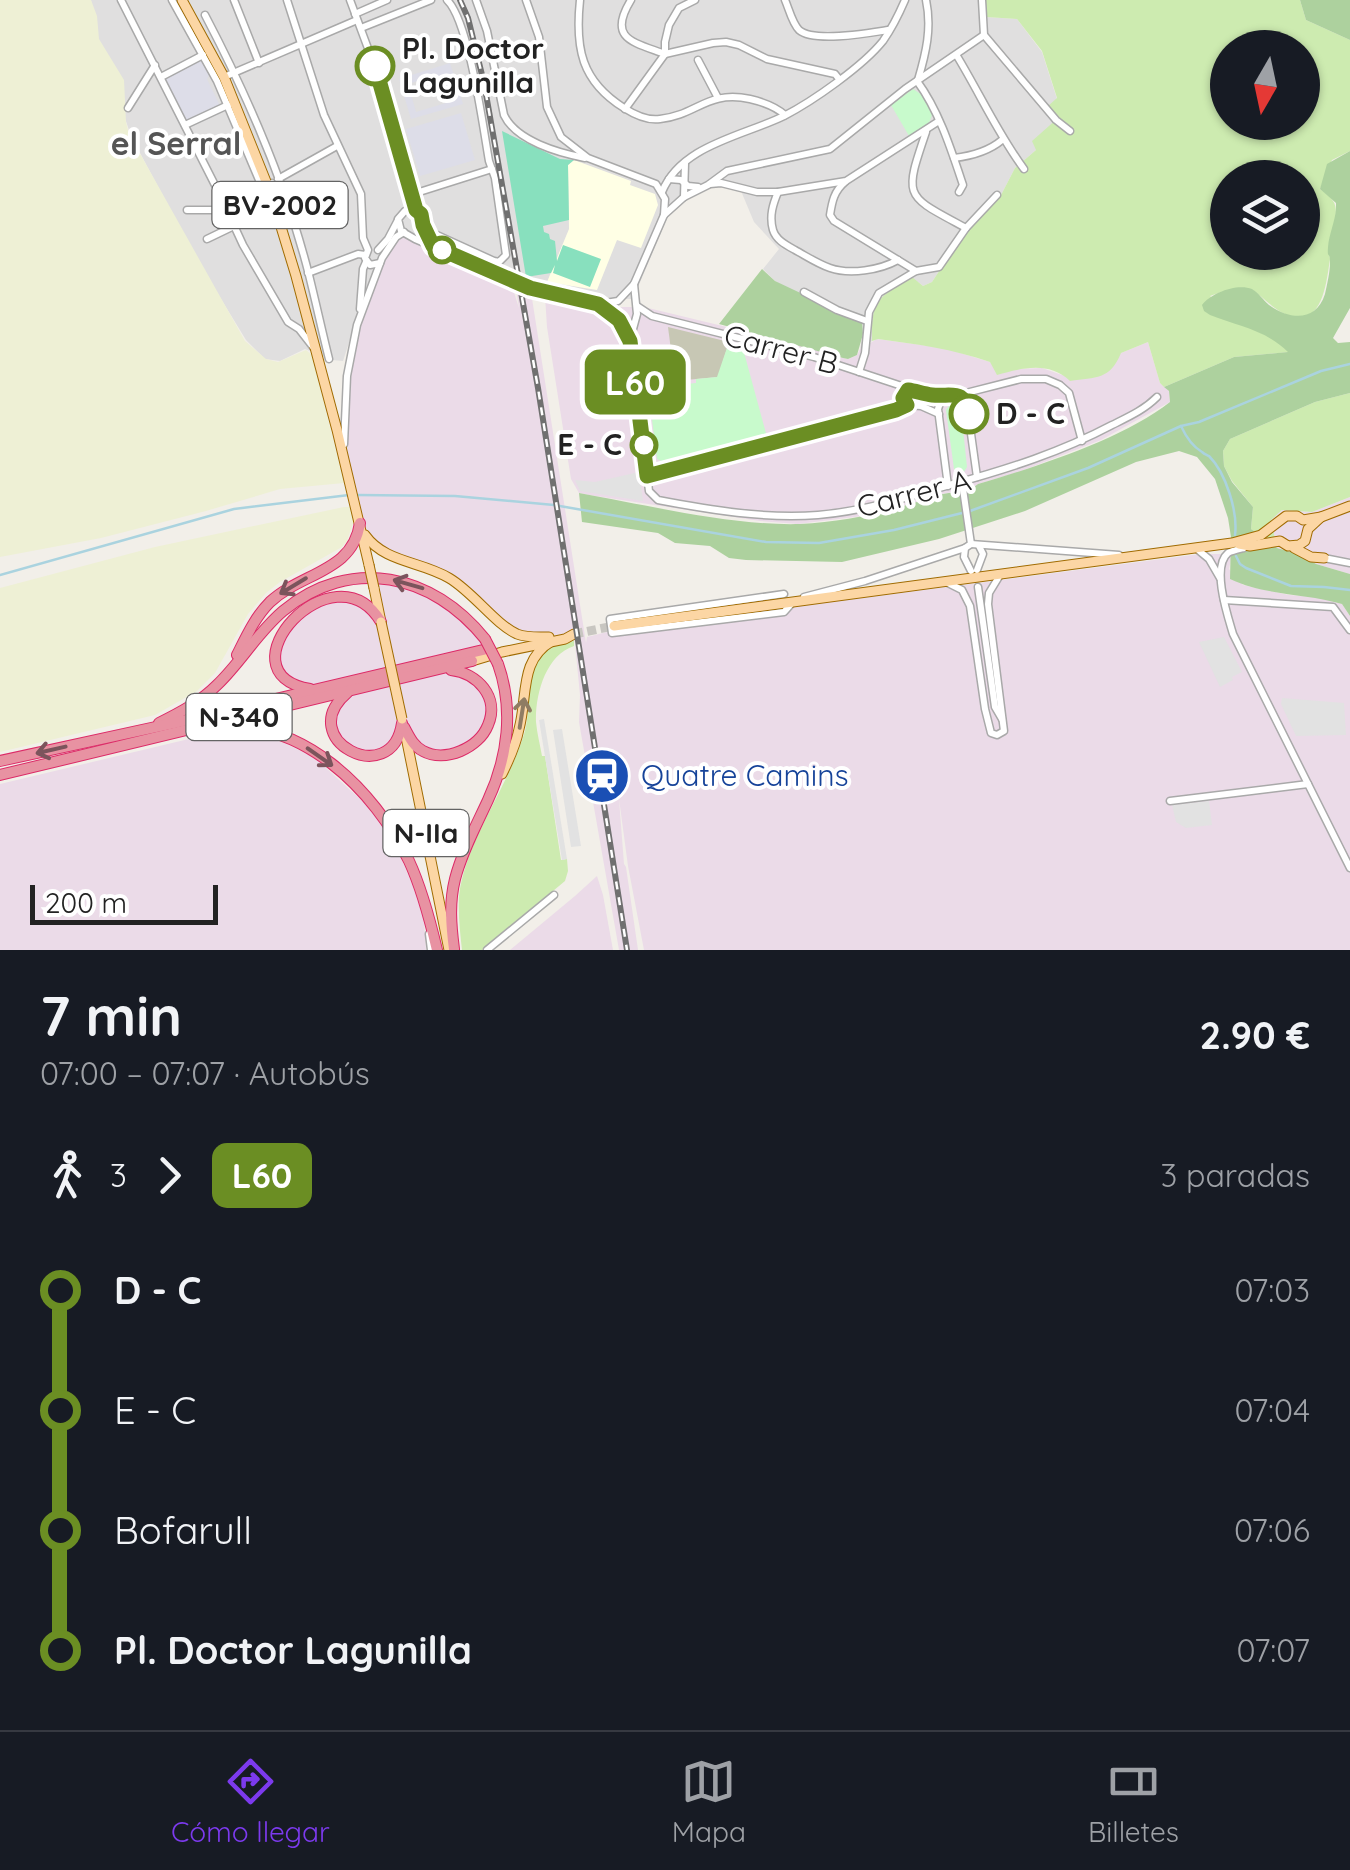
<!DOCTYPE html>
<html lang="es">
<meta charset="utf-8">
<style>
body{margin:0;font-family:Quicksand,sans-serif;background:#242831;color:#f1f3f6;height:100vh;display:flex;flex-direction:column;font-size:38px;white-space:nowrap}
*{box-sizing:border-box;margin:0}
p{font-size:32px;color:#9ea1a6}
.icon{flex:none;width:55px;height:55px;fill:none;stroke:currentColor;stroke-width:2;stroke-linecap:round;stroke-linejoin:round}
.map{position:relative;height:950px;overflow:hidden}
.side{display:flex;flex-direction:column;background:#171b24;flex:1}
.side>*{flex:none}
.badge{padding:0 20px;border-radius:15px;font-size:35px;line-height:65px}
.needle{width:65px;rotate:189deg}
.tools{position:absolute;left:1210px;top:30px;display:grid;gap:20px}
.tools a{display:grid;place-items:center;width:110px;height:110px;border-radius:50%;background:#171b24;box-shadow:0 2px 8px #0004;font-size:50px}
.scale{position:absolute;left:30px;bottom:25px;width:188px;box-sizing:border-box;padding-left:10px;border:5px solid #222;border-top:0;font-size:28px;line-height:35px;white-space:nowrap;color:#222;-webkit-text-stroke:8px #fff;paint-order:stroke}
.map>.badge{position:absolute;translate:-50% -50%;box-shadow:0 0 0 5px #fff}
.legs{display:flex;align-items:center;gap:15px;height:110px;padding:0 40px;font-size:32px}
.legs p{margin-inline-start:auto}
.headline{display:flex;align-items:center;justify-content:space-between;height:170px;padding:0 40px}
h1{font-size:55px;font-weight:700;line-height:75px}
ul{padding:0 40px;list-style:none}
li{display:flex;align-items:center;gap:35px;height:120px;font-size:38px}
li i{display:grid;place-items:center;width:15px;height:100%;margin:0 12px;background:currentColor}
li i::after{content:'';width:25px;height:25px;margin:-12px;border:8px solid;border-radius:50%;background:#171b24}
li p{margin-inline-start:auto}
li:first-child i{background:linear-gradient(#0000 50%,currentColor 0)}
li:last-child i{background:linear-gradient(currentColor 50%,#0000 0)}
.tab-bar{display:flex;justify-content:space-around;align-items:center;height:140px;border-top:2px solid #363941;background:#171b24;font-size:28px;color:#9ea1a6}
.tab-bar a{display:grid;justify-items:center;gap:5px}
.tab-bar .selected{color:#7c3aed}
.map>svg:first-child{display:block}
.residential{fill:#e0dfdf}
.industrial{fill:#ebdbe8}
.education{fill:#ffffe5}
.construction{fill:#c7c7b4}
.farmland{fill:#eef0d5}
.grass{fill:#cdebb0;fill-rule:evenodd}
.forest{fill:#add19e}
.park{fill:#c8facc}
.pitch{fill:#88e0be}
.parking{fill:#e2e2e2}
.plaza{fill:#dddde8;fill-rule:evenodd}
.lines{fill:none;stroke-linecap:round;stroke-linejoin:round}
.stream{stroke:#aad3df;stroke-width:2.5}
.major-tunnel{stroke:#c8c6c1;stroke-width:9;stroke-dasharray:9 4.5;stroke-linecap:butt}
.minor-casing{stroke:#a9a9a9;stroke-width:9}
.major-casing{stroke:#a06b00;stroke-width:11}
.highway-casing{stroke:#dc2a67;stroke-width:12}
.minor{stroke:#fff;stroke-width:6}
.major{stroke:#fcd6a4;stroke-width:9}
.highway{stroke:#e892a2;stroke-width:10}
.rail-casing{stroke:#707070;stroke-width:6}
.rail{stroke:#fff;stroke-width:2.5;stroke-dasharray:8;stroke-linecap:butt}
.major-bridge-casing{stroke:#a06b00;stroke-width:11;stroke-linecap:butt}
.highway-bridge-casing{stroke:#dc2a67;stroke-width:12;stroke-linecap:butt}
.major-bridge{stroke:#fcd6a4;stroke-width:9}
.highway-bridge{stroke:#e892a2;stroke-width:10}
.oneway{stroke:#7b545c}
.oneway2{stroke:#8f7c63}
.line-1-casing{stroke:#fff;stroke-width:22}
.line-1{stroke:#6b8e23;stroke-width:15}
.stop-1-dot{fill:#fff;stroke:#6b8e23;stroke-width:5}
.labels{text-anchor:middle;stroke-width:8;stroke-linejoin:round;paint-order:stroke}
.shield{fill:#fff;stroke:#646464;stroke-width:2.5}
.shield-label{font-size:28px;font-weight:bold;fill:#222}
.stop-label{font-size:30px;font-weight:bold;fill:#222;stroke:#fff;text-anchor:start}
.street-label{font-size:30px;fill:#222;stroke:#fff}
.transit-label{font-size:30px;fill:#164399;stroke:#fff;text-anchor:start}
.neighbourhood-label{font-size:32px;font-weight:bold;fill:#555;stroke:#fff}
</style>
<div class="map">
<svg width="1350" height="950" viewBox="0 0 1350 950">
<rect width="100%" height="100%" fill="#f2efe9"/>
<polygon class="residential" points="91,0 985,0 986,17 1017,19 1042,52 1057,99 1058,118 1036,150 1015,168 1001,195 966,230 932,282 923,286 918,282 872,313 872,341 860,349 863,334 775,281 763,269 779,249 754,222 741,191 721,186 701,189 681,202 668,216 633,299 607,299 532,283 437,242 396,234 366,291 343,361 332,360 305,349 280,361 265,359 246,340 196,258 131,136 98,38"/>
<g class="industrial">
<polygon points="399,236 411,238 507,281 512,286 519,308 516,289 531,292 586,643 587,637 615,630 1200,554 1232,554 1229,569 1243,585 1289,595 1318,597 1342,604 1350,616 1350,950 644,950 628,866 619,799 624,864 626,867 638,950 619,950 579,722 580,695 574,634 549,637 513,632 463,587 395,558 361,529 347,466 346,402 353,343 369,295 395,238"/>
<polygon points="545,296 596,307 644,307 781,340 843,358 848,359 857,355 860,349 877,339 944,348 990,362 994,367 1017,369 1042,368 1065,376 1148,342 1160,383 1169,391 1170,402 1101,440 1019,472 978,484 974,488 942,494 916,503 863,516 798,524 760,521 589,495 579,493 571,479 547,327"/>
<polygon points="1350,497 1350,574 1316,564 1301,555 1277,548 1271,520 1282,510 1312,512"/>
<polygon points="372,579 445,600 495,657 444,668 483,686 490,718 467,747 431,754 403,727 386,751 351,752 331,725 345,695 292,683 275,654 301,613 349,597 379,618"/>
<polygon points="234,732 254,733 284,743 314,757 371,809 396,846 411,881 424,919 426,950 0,950 0,784 214,733"/>
<polygon points="597,876 603,895 613,950 510,950 575,896"/>
</g>
<polygon class="education" points="574,160 631,181 630,185 655,194 658,205 641,248 617,240 597,290 547,282 569,229 568,165"/>
<polygon class="construction" points="668,327 729,342 718,377 675,381"/>
<g class="farmland">
<polygon points="0,0 91,0 97,16 99,39 124,80 126,122 129,134 245,341 266,359 278,362 306,350 312,355 344,483 280,489 206,511 101,538 0,557"/>
<polygon points="344,507 351,507 353,523 347,541 342,547 280,582 266,593 248,614 215,673 197,691 155,715 0,752 0,588 155,547"/>
</g>
<g class="grass">
<path d="M 985,0 L 1300,0 L 1306,20 L 1350,40 L 1350,151 L 1332,160 L 1320,189 C 1325,193 1330,196 1333,201 C 1342,213 1327,242 1330,259 C 1326,285 1322,332 1283,313 C 1271,307 1262,296 1251,289 L 1221,292 L 1210,296 L 1246,326 L 1274,339 L 1290,352 L 1234,357 L 1164,387 L 1160,383 L 1148,342 L 1121,353 C 1110,380 1096,377 1070,381 C 1049,361 1022,368 997,375 L 990,362 C 953,349 916,344 878,339 L 872,341 C 871,299 878,298 912,277 L 923,286 L 932,282 L 966,230 L 1001,195 L 1015,168 L 1036,150 L 1032,141 L 1058,118 L 1048,106 L 1057,98 L 1042,51 L 1017,19 L 986,17 ZM 1228,48 L 1302,48 L 1302,122 L 1228,122 ZM 1228,178 L 1302,178 L 1302,252 L 1228,252 Z"/>
<polygon points="1350,393 1350,497 1312,512 1282,510 1271,520 1277,548 1251,529 1253,507 1232,481 1224,466 1223,451 1230,439 1315,402"/>
<path d="M 574,641 L 574,646 C 546,655 535,694 536,722 C 537,733 540,745 542,756 L 545,756 L 561,860 L 567,859 L 568,871 L 565,881 L 482,950 L 462,950 C 460,932 458,914 459,896 C 466,839 509,787 525,731 C 531,709 525,676 540,656 C 548,645 562,643 574,641 Z"/>
</g>
<g class="forest">
<polygon points="1300,0 1350,0 1350,40 1306,20"/>
<path d="M 1350,151 L 1350,308 L 1333,338 L 1338,343 L 1350,342 L 1350,393 L 1315,402 L 1230,439 L 1223,451 L 1224,466 L 1232,482 L 1253,507 L 1251,529 L 1277,548 L 1301,555 L 1316,564 L 1350,574 L 1350,616 L 1342,604 C 1305,593 1266,596 1230,579 L 1231,537 L 1228,518 L 1215,479 L 1197,457 L 1179,451 L 1136,462 L 1025,511 L 939,539 L 842,562 L 746,560 L 729,558 L 710,546 L 675,543 L 658,533 L 582,522 L 579,493 C 647,505 732,526 800,524 C 846,522 892,511 935,496 C 949,491 966,494 978,484 C 1036,467 1123,439 1170,402 L 1169,391 L 1164,387 L 1234,357 L 1288,352 C 1266,330 1238,326 1210,315 L 1204,311 L 1202,305 C 1211,293 1237,283 1252,289 C 1259,293 1263,300 1269,305 C 1290,320 1316,322 1325,294 C 1327,285 1330,272 1330,263 C 1330,249 1327,261 1328,247 C 1329,234 1335,222 1336,209 L 1336,203 L 1320,189 L 1327,164 Z"/>
<polygon points="762,269 775,281 862,322 863,334 857,355 848,359 843,358 719,324"/>
</g>
<g class="park">
<polygon points="913,89 922,95 933,112 929,123 909,136 891,105"/>
<polygon points="729,342 742,345 767,437 666,463 657,459 648,388 696,383 696,379 717,377"/>
<polygon points="951,403 956,403 961,410 967,467 962,475 957,474 954,469 946,410"/>
</g>
<polygon class="pitch" points="502,131 560,159 574,160 568,165 569,220 543,226 544,232 549,234 550,239 555,241 557,261 563,245 601,259 590,287 553,273 555,265 551,273 526,277"/>
<g class="parking">
<polygon points="639,472 643,501 580,491 575,480 595,482"/>
<polygon points="1224,637 1242,672 1232,677 1233,680 1220,687 1199,642"/>
<polygon points="1282,698 1344,703 1346,735 1296,736 1281,704"/>
<polygon points="544,719 567,859 562,860 539,720"/>
<polygon points="562,729 581,846 571,847 553,730"/>
<polygon points="1209,801 1212,825 1186,828 1176,822 1172,805"/>
</g>
<g class="plaza">
<polygon points="201,59 210,74 207,79 220,106 186,122 165,78"/>
<path d="M 450,63 L 463,104 L 411,119 L 399,79 ZM 436,75 L 446,103 L 416,112 L 408,84 Z"/>
<polygon points="461,113 475,160 420,176 406,129"/>
</g>
<g class="lines">
<g class="stream">
<path d="M 1181,426 C 1186,437 1192,446 1202,452 C 1204,454 1207,455 1209,456 C 1226,473 1238,512 1235,535"/>
<polyline points="357,495 455,496 554,505 766,542 819,543 894,530 962,513"/>
<polyline points="970,511 1088,468 1181,426 1199,422 1321,371 1350,364"/>
<polyline points="1236,556 1240,564 1246,568 1291,586 1324,587 1350,590"/>
<polyline points="0,575 234,509 349,495"/>
</g>
<polyline class="major-tunnel" points="574,634 614,626"/>
<g class="minor-casing">
<g id="minor">
<polyline points="121,0 219,193 243,245 288,322 299,329 313,347"/>
<polyline points="172,0 217,81 262,187"/>
<polyline points="234,0 259,63"/>
<polyline points="287,0 324,115 361,194 363,238 368,250 365,258 370,265 380,263"/>
<path d="M 350,0 L 379,78 L 416,210 C 425,218 426,234 432,245"/>
<path d="M 476,0 L 487,31 L 504,115 C 516,141 559,153 585,158"/>
<polyline points="526,0 539,37 547,107 561,137 588,158 656,184 665,199 664,215"/>
<path d="M 580,0 C 575,48 581,81 624,108 C 635,115 647,121 660,119 C 697,115 707,90 750,99 C 763,102 775,106 785,115"/>
<path d="M 631,0 C 607,39 633,42 665,54"/>
<path d="M 785,0 C 789,9 792,23 799,30 C 814,43 869,33 888,30"/>
<polyline points="982,0 984,35 1056,120 1070,131"/>
<polyline points="355,14 387,0"/>
<path d="M 205,15 C 248,97 286,184 309,275 C 316,303 322,331 329,359"/>
<polyline points="361,28 431,0"/>
<polyline points="665,54 713,43 726,42 739,45 767,59 835,74 839,79"/>
<path d="M 957,56 C 980,94 998,134 1024,169"/>
<polyline points="698,60 718,98"/>
<polyline points="161,77 203,55"/>
<polyline points="224,77 357,20"/>
<path d="M 918,80 C 926,53 932,28 926,0"/>
<path d="M 917,81 C 939,111 951,149 963,185 L 959,192"/>
<polyline points="128,108 155,65"/>
<polyline points="625,109 665,54 665,42 669,25 679,8 695,0"/>
<polyline points="185,125 228,105"/>
<path d="M 926,132 C 903,199 905,195 966,228"/>
<path d="M 954,158 C 971,156 989,151 1002,140"/>
<polyline points="278,179 337,146"/>
<polyline points="669,179 681,180 688,186 698,187"/>
<path d="M 845,182 C 834,191 832,202 830,215 L 834,221 L 916,271"/>
<polyline points="710,184 721,183 757,192 778,192 846,181 939,121"/>
<path d="M 662,192 C 681,145 743,136 784,116 C 813,101 863,66 883,41 C 892,28 899,14 905,0"/>
<path d="M 778,192 C 773,204 769,216 773,230 C 776,240 786,245 795,250 C 806,256 818,264 830,268 C 850,275 880,270 898,260"/>
<polyline points="413,194 492,169"/>
<polyline points="684,197 685,163"/>
<polyline points="187,210 220,210 272,183"/>
<path d="M 416,210 L 405,211 L 398,219 L 401,231 L 415,239 L 530,288 L 599,304 L 619,321 L 630,341 L 649,491 L 658,500 C 710,510 765,519 818,515 C 865,511 909,497 953,484 C 1008,469 1061,452 1112,425 C 1128,417 1144,410 1157,397"/>
<path d="M 426,230 L 494,261 L 499,262 L 506,255 L 495,178 L 489,161 C 483,127 469,21 447,0"/>
<polyline points="207,239 234,226"/>
<polyline points="378,250 388,239 398,220"/>
<polyline points="308,273 358,254 365,255"/>
<polyline points="804,292 837,310 867,321"/>
<polyline points="599,304 618,301 634,284 664,215 684,197 708,185 727,171 830,149 905,89 984,35"/>
<polyline points="637,306 652,316 814,357 926,394 958,395 1021,379 1046,379 1060,385 1069,393 1082,441"/>
<polyline points="360,309 363,269 366,262"/>
<polyline points="630,340 637,314 634,284"/>
<polyline points="859,372 865,353 869,312 879,293 916,271 939,267 966,228 997,195"/>
<polyline points="958,395 967,405 977,477"/>
<polyline points="946,396 941,400 938,409 948,486"/>
<polyline points="344,444 347,376 357,325 382,258 396,237 404,232"/>
<polyline points="647,476 907,405 921,406 939,414"/>
<polyline points="962,482 971,544 965,548 964,557 971,571"/>
<polyline points="971,544 1119,555"/>
<path d="M 1244,548 C 1240,549 1231,551 1228,553 C 1211,567 1228,617 1233,634 L 1350,868"/>
<polyline points="1197,549 1209,559 1220,578"/>
<polyline points="1324,558 1350,563"/>
<polyline points="977,570 983,554 979,546"/>
<polyline points="948,583 962,590 970,606 985,709 991,733 997,735 1004,731 988,604 989,593 1000,575"/>
<polyline points="978,587 995,707 1002,719"/>
<polyline points="784,594 610,619 612,633 784,612 792,603"/>
<polyline points="804,597 865,581 965,548"/>
<polyline points="1224,600 1333,607 1350,630"/>
<polyline points="1170,801 1308,784"/>
<polyline points="429,934 431,950"/>
<polyline points="487,950 554,895"/>
</g>
</g>
<g class="major-casing">
<g id="major">
<polyline points="182,0 224,77 271,194 296,276 337,430 369,565"/>
<path d="M 365,535 C 385,563 421,561 449,578 C 473,592 495,624 517,634 C 527,638 538,637 549,637"/>
<polyline points="1239,544 1250,546 1280,541 1288,546 1299,545 1305,541 1308,529 1321,517"/>
<polyline points="1294,548 1311,557 1324,558"/>
<polyline points="374,588 381,622"/>
<polyline points="614,626 1232,543 1261,535 1286,516 1297,516 1303,520 1321,517 1350,506"/>
<polyline points="472,661 502,652 565,639 574,634"/>
<polyline points="405,732 449,950"/>
<path d="M 502,774 C 509,760 516,744 519,729 C 528,696 519,660 552,641"/>
</g>
</g>
<g class="highway-casing">
<g id="highway">
<path d="M 237,655 C 246,637 255,617 270,602 C 302,572 353,572 360,523"/>
<path d="M 310,689 C 217,673 334,543 381,622"/>
<path d="M 347,693 C 293,739 392,791 402,723"/>
<path d="M 159,723 C 181,712 200,702 217,685 C 241,662 258,632 283,611 C 351,555 433,574 485,639"/>
<path d="M 404,727 C 409,736 413,746 423,751 C 445,763 479,748 488,725 C 500,697 477,673 451,670"/>
<path d="M 216,728 C 301,717 374,789 409,861 C 422,889 430,920 437,950"/>
<polyline points="0,761 174,723 483,650"/>
<polyline points="0,775 472,661"/>
<path d="M 454,949 C 451,926 449,903 455,879 C 462,852 476,826 488,800 C 508,757 514,709 498,664"/>
</g>
</g>
<use href="#minor" class="minor"/>
<use href="#major" class="major"/>
<use href="#highway" class="highway"/>
<g class="rail-casing">
<polyline id="rail" points="460,0 468,18 484,83 538,388 627,950"/>
</g>
<use href="#rail" class="rail"/>
<g class="major-bridge-casing">
<g id="major-bridge">
<polyline points="369,565 374,588"/>
<polyline points="381,622 402,719"/>
</g>
</g>
<g class="highway-bridge-casing">
<polyline id="highway-bridge" points="485,639 498,664"/>
</g>
<use href="#major-bridge" class="major-bridge"/>
<use href="#highway-bridge" class="highway-bridge"/>
</g>
<defs><path id="oneway-shaft" d="M-6 0H5M1.5-3L5.5 0L1.5 3" fill="none" stroke-width="1.6" stroke-linecap="round" stroke-linejoin="round" transform="scale(2.5)"/></defs>
<g class="oneway">
<use href="#oneway-shaft" transform="translate(408 584) rotate(-164)"/>
<use href="#oneway-shaft" transform="translate(293 586) rotate(149)"/>
<use href="#oneway-shaft" transform="translate(51 750) rotate(167)"/>
<use href="#oneway-shaft" transform="translate(320 757) rotate(35)"/>
</g>
<use class="oneway2" href="#oneway-shaft" transform="translate(522 713) rotate(-81)"/>
<g class="lines">
<g class="line-1-casing">
<path id="line-1" d="M 375,66 L 416,210 L 421,214 L 423,225 L 433,246 L 530,288 L 598,304 L 619,320 L 630,341 L 647,476 L 896,410 L 907,405 L 903,398 L 908,390 C 916,391 923,394 932,395 C 952,397 964,388 969,414"/>
</g>
<use href="#line-1" class="line-1"/>
</g>
<defs>
<g id="station-disc" transform="scale(2.875)"><circle r="9.5" fill="#1a4fb4" stroke="#fff"/><path d="M-3-6H3Q5-6 5-4V2Q5 4 3 4L4.5 6H3L1.5 4h-3L-3 6H-4.5L-3 4Q-5 4-5 2V-4Q-5-6-3-6ZM-3.5-4v3h7v-3ZM-3.5 1v1.5H-2V1ZM2 1v1.5H3.5V1Z" fill="#fff"/></g>
</defs>
<g fill-rule="evenodd">
<use href="#station-disc" x="602" y="776"/>
</g>
<g class="stop-1-dot">
<circle cx="375" cy="66" r="18"/>
<circle cx="442" cy="250" r="12"/>
<circle cx="969" cy="414" r="18"/>
<circle cx="644" cy="445" r="12"/>
</g>
<g class="labels">
<g class="shield">
<rect x="212.5" y="182" width="135" height="46" rx="8"/>
<rect x="186.5" y="694" width="105" height="46" rx="8"/>
<rect x="383.5" y="810" width="85" height="46" rx="8"/>
</g>
<g class="shield-label">
<text x="280" y="215">BV-2002</text>
<text x="239" y="727">N-340</text>
<text x="426" y="843">N-IIa</text>
</g>
<g class="stop-label">
<text x="402" y="59">Pl. Doctor<tspan x="402" dy="34">Lagunilla</tspan></text>
<text x="996" y="424">D - C</text>
<text x="622" y="455" text-anchor="end">E - C</text>
</g>
<g class="street-label">
<text transform="translate(781 350) rotate(15)" y="10">Carrer B</text>
<text transform="translate(914 494) rotate(-14)" y="10">Carrer A</text>
</g>
<g class="transit-label">
<text x="641" y="786">Quatre Camins</text>
</g>
<g class="neighbourhood-label">
<text x="176" y="155">el Serral</text>
</g>
</g>
</svg>
<div class="tools">
<a><svg class="needle" viewBox="-14 -14 28 28"><path d="M0-13l5 13h-10z" fill="#e53935"/><path d="M0 13l5-13h-10z" fill="#9ea1a6"/></svg></a>
<a><svg class="icon" aria-label="layers" viewBox="0 0 24 24"><path d="M12 4l9 5-9 5-9-5zM3 14l9 5 9-5"/></svg></a>
</div>
<div class="scale">200 m</div>
<b class="badge" style="left:635px;top:382px;background:#6b8e23;color:#fff">L60</b>
</div>
<section class="side">
<div class="headline"><div><h1>7 min</h1><p>07:00 – 07:07 · Autobús</p></div><b>2.90 €</b></div>
<div class="legs"><svg class="icon" aria-label="walk" viewBox="0 0 24 24"><circle cx="13" cy="4" r="2"/><path d="M13 8l-2 6 4 7M11 14l-3 7M7 12l3-4h3l4 4"/></svg>3<svg class="icon" aria-label="forward" viewBox="0 0 24 24"><path d="M9 5l7 7-7 7"/></svg><b class="badge" style="background:#6b8e23;color:#fff">L60</b><p>3 paradas</p></div>
<ul>
<li><i style="color:#6b8e23"></i><b>D - C</b><p>07:03</p></li>
<li><i style="color:#6b8e23"></i><span>E - C</span><p>07:04</p></li>
<li><i style="color:#6b8e23"></i><span>Bofarull</span><p>07:06</p></li>
<li><i style="color:#6b8e23"></i><b>Pl. Doctor Lagunilla</b><p>07:07</p></li>
</ul>
</section>
<nav class="tab-bar">
<a class="selected"><svg class="icon" aria-label="directions" viewBox="0 0 24 24"><path d="M12 3l9 9-9 9-9-9zM9 14v-3h6M13 9l2 2-2 2"/></svg>Cómo llegar</a>
<a><svg class="icon" aria-label="map" viewBox="0 0 24 24"><path d="M3 6l6-2 6 2 6-2v14l-6 2-6-2-6 2zM9 4v14M15 6v14"/></svg>Mapa</a>
<a><svg class="icon" aria-label="tickets" viewBox="0 0 24 24"><path d="M3 7h18v10H3zM15 7v10"/></svg>Billetes</a>
</nav>
